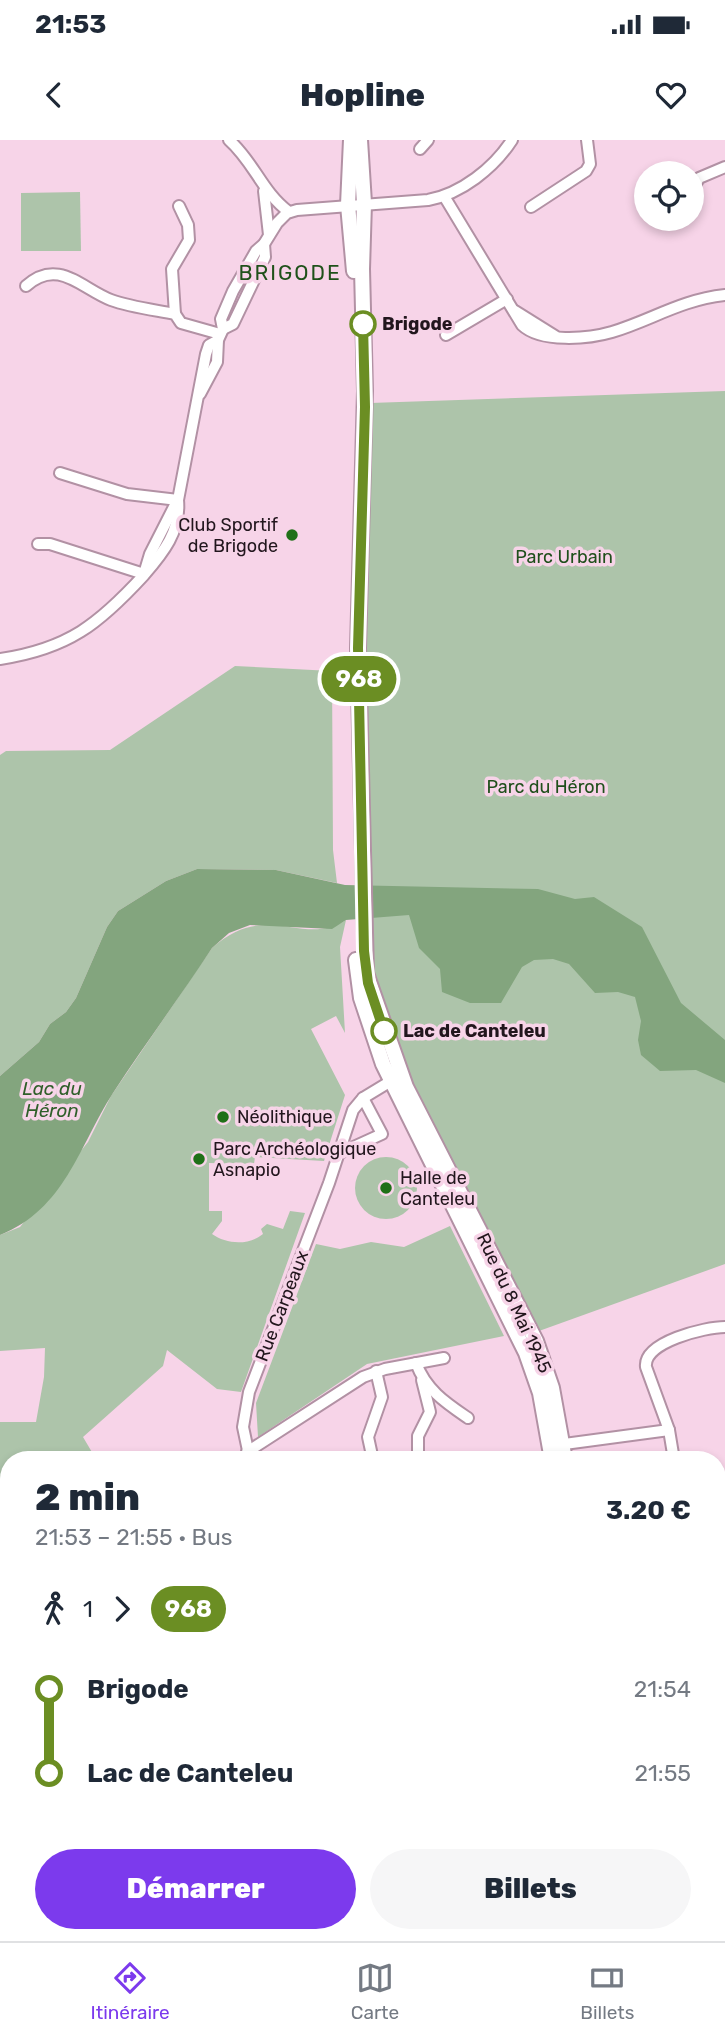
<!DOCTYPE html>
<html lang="fr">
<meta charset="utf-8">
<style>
body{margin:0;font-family:Rubik,sans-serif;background:#f6f6f7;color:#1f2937;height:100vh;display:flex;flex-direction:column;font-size:26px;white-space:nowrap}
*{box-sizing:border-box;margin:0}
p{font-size:23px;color:#747a83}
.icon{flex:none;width:38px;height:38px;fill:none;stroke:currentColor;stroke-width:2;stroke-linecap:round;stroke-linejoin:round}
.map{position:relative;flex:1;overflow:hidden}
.sheet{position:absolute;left:0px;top:1311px;width:726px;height:492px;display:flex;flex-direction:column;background:#fff;border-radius:28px 28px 0 0;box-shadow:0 4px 10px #0003}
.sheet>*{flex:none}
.badge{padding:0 14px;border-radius:23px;font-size:24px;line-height:46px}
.controls{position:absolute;left:634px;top:21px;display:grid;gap:14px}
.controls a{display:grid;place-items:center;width:70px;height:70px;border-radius:50%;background:#fff;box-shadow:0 4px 10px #0003;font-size:35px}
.map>.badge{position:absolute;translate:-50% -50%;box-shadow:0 0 0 4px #fff}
.legs{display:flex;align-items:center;gap:10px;height:77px;padding:0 35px;font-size:23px}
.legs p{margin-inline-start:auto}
.overview{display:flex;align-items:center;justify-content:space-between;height:119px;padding:0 35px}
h1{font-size:38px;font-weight:800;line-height:52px}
.button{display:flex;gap:14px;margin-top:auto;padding:14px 35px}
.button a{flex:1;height:80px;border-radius:42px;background:#7c3aed;color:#fff;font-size:28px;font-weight:800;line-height:80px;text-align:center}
.button a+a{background:#f6f6f7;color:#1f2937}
ul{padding:0 35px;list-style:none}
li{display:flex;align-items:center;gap:24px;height:84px;font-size:26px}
li i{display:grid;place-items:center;width:10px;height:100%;margin:0 9px;background:currentColor}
li i::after{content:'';width:18px;height:18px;margin:-9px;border:5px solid;border-radius:50%;background:#fff}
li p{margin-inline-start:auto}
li:first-child i{background:linear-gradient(#0000 50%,currentColor 0)}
li:last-child i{background:linear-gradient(currentColor 50%,#0000 0)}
.status{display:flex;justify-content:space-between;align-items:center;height:49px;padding:0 35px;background:#fff;direction:ltr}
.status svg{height:19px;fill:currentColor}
header{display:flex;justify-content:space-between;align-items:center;height:91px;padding:0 35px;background:#fff;font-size:32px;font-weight:800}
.tab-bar{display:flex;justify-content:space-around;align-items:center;height:98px;border-top:2px solid #e0e1e3;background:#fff;font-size:19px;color:#747a83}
.tab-bar a{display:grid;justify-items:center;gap:4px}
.tab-bar .active{color:#7c3aed}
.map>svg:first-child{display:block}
.green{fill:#adc4aa}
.water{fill:#83a57e}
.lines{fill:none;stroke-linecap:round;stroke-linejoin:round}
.minor-casing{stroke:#b291a4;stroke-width:14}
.tertiary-casing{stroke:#b291a4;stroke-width:16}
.secondary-casing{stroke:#b291a4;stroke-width:18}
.minor{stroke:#fff;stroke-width:10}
.tertiary{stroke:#fff;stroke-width:12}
.secondary{stroke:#fff;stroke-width:14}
.line-1-casing{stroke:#fff;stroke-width:16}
.line-1{stroke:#6b8e23;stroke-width:10}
.stop-1-dot{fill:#fff;stroke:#6b8e23;stroke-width:3.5}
.poi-dot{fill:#207018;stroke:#f7d4e8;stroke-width:2.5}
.labels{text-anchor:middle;stroke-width:7;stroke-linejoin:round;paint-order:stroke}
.stop-label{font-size:18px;font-weight:bold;fill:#22161d;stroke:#f7d4e8;text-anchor:start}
.poi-label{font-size:18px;fill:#22161d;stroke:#f7d4e8;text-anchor:start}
.park-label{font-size:18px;fill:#1f4f1b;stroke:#f7d4e8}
.street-label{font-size:18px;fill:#22161d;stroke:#f7d4e8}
.water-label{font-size:19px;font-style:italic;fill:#305f2a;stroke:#f7d4e8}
.quarter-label{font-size:21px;letter-spacing:2px;fill:#1f511a;stroke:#f7d4e8}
</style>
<div class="status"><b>21:53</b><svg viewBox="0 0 49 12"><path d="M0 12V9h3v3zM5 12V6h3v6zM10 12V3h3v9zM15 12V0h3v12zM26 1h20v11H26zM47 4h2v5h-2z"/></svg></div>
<header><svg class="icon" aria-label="back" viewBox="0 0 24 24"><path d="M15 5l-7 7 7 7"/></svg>Hopline<svg class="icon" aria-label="heart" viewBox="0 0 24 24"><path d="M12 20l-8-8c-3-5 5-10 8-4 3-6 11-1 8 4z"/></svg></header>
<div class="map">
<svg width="725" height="1801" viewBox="0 0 725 1801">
<rect width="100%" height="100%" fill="#f7d4e8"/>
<g class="green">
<polygon points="80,52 81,111 21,111 21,53"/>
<polygon points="725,251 725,1124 539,1191 407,935 373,843 367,741 365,508 370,263"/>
<polygon points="235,526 332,531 333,710 337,743 276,730 197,729 166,741 118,771 107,787 76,858 66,872 50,884 39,902 0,936 0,615 6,611 110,610"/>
<path d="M 346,780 L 340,807 L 345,893 L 336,876 L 311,889 L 345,955 L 324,1021 L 255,1017 L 254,1024 L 209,1023 L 209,1071 L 222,1071 L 222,1081 L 212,1094 C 226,1104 248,1106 263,1094 L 261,1089 L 267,1084 L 283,1089 L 290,1071 L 305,1073 L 241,1252 L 217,1249 L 167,1210 L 163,1226 L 83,1297 L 96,1319 L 9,1320 L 9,1501 L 0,1493 L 0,1282 L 36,1282 L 44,1237 L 45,1208 L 0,1211 L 0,1095 L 20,1087 L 88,1002 L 111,956 L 212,808 C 267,759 303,808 346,780 Z"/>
<circle cx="386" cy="1048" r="31"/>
<polygon points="450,1086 504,1196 367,1224 258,1297 256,1263 316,1104 340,1109 371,1102 404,1107"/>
<polygon points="718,1377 725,1379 725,1466 718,1465"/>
<polygon points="720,1471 725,1472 725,1521 718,1520"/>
</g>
<path class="water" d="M 197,729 L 276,730 L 345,745 L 538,749 L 575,759 L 594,757 L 642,787 L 681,863 L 725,900 L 725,943 L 696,930 L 660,931 L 641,915 L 638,900 L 641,881 L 635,857 L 618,852 L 595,853 L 569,824 L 553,819 L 534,820 L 522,827 L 501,863 L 470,863 L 442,852 L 440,829 L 419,808 L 409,775 L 346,780 L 332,789 L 250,785 L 229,793 L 212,808 C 180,857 145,904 113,953 C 78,1008 65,1069 0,1095 L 0,936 L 39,902 L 50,884 L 66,872 L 76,858 L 107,787 L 118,771 L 166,741 Z"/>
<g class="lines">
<g class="minor-casing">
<g id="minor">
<path d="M 229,0 C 254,22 262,52 289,72"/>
<polyline points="420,9 428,0"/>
<polyline points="264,51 269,95"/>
<polyline points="691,53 699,38 725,27"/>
<path d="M 444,56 L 522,185 C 541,203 588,199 612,192 C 652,180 680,160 725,155"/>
<polyline points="531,67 586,31 590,24 587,0"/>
<path d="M 26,146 C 58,117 82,149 111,160 C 130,167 155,170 175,174 L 181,183 L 220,194"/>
<polyline points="515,171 555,196"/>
<polyline points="175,174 172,129 189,100 188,85 179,66"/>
<polyline points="223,189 233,184 265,117 264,104"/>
<polyline points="446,195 507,159"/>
<path d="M 200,254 L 217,222 L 218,200 L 223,189 L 221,179 L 233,151 L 256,111 L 264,104 L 277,83 L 287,73 L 297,70 L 428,60 C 461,54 494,28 512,0"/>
<polyline points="60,333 127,354 178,360"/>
<polyline points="38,404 50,404 144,434"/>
<polyline points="144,434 150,414 177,361"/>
<path d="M 0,519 C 68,509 99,484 144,435 C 163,413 181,391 178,360 L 206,214 L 209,205 L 218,200"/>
<polyline points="338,1014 382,994 363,958"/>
<path d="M 416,1223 C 426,1250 446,1263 468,1278"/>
<polyline points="557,1305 669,1290"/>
<polyline points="247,1312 363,1237 385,1229 444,1218"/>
<polyline points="250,1320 243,1287 249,1252 329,1043 353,970 363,958 396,938"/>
<polyline points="373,1320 368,1297 382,1257 376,1231"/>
<polyline points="418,1320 418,1296 430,1272 422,1240"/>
<path d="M 674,1320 L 669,1290 L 646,1227 C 643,1202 705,1187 725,1187"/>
<polyline points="718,1371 725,1372"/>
<polyline points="0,1658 9,1662"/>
<polyline points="0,1765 9,1760"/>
<polyline points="263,1794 277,1801"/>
</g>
</g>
<g class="tertiary-casing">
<polyline id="tertiary" points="718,1672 725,1670"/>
</g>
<g class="secondary-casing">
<g id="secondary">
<polyline points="351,0 348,65 354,131"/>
<polyline points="360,0 364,63 362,129 365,251 358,508 366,833 406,947 536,1201 552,1248 565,1320"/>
<polyline points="356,820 361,858 383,924 526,1213 540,1253 552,1320"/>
<polyline points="427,1801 431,1794"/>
<polyline points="439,1801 443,1794"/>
</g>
</g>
<use href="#minor" class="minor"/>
<use href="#tertiary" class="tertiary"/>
<use href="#secondary" class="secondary"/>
</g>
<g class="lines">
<g class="line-1-casing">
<polyline id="line-1" points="363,184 365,267 358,508 364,811 368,843 384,891"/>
</g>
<use href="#line-1" class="line-1"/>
</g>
<g class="stop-1-dot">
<circle cx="363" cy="184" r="12"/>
<circle cx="384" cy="891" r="12"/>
</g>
<g class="poi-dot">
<circle cx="292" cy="395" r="7"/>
<circle cx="223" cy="977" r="7"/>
<circle cx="199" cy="1019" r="7"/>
<circle cx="386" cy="1048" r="7"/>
</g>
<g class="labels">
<g class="stop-label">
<text x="382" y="190">Brigode</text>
<text x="403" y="897">Lac de Canteleu</text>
</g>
<g class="poi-label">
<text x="278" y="391" text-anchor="end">Club Sportif<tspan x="278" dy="21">de Brigode</tspan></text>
<text x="237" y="983">Néolithique</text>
<text x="213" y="1015">Parc Archéologique<tspan x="213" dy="21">Asnapio</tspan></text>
<text x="400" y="1044">Halle de<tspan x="400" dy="21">Canteleu</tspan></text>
</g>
<g class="park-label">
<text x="564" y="423">Parc Urbain</text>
<text x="546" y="653">Parc du Héron</text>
</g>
<g class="street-label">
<text transform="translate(514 1163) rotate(65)" y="6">Rue du 8 Mai 1945</text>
<text transform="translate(282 1166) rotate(-69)" y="6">Rue Carpeaux</text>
</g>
<g class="water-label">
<text x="52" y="955">Lac du<tspan x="52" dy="22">Héron</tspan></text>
</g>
<g class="quarter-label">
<text x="290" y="140">BRIGODE</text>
</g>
</g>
</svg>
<div class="controls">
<a><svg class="icon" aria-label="locate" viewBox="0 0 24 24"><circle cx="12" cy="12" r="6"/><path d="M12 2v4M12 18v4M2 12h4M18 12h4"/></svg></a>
</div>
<b class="badge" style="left:359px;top:539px;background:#6b8e23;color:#fff">968</b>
<section class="sheet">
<div class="overview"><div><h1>2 min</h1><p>21:53 – 21:55 · Bus</p></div><b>3.20 €</b></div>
<div class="legs"><svg class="icon" aria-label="walk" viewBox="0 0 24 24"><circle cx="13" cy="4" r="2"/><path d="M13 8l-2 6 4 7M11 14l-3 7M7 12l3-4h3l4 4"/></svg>1<svg class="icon" aria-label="forward" viewBox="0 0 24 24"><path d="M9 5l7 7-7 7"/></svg><b class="badge" style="background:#6b8e23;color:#fff">968</b></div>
<ul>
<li><i style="color:#6b8e23"></i><b>Brigode</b><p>21:54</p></li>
<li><i style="color:#6b8e23"></i><b>Lac de Canteleu</b><p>21:55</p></li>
</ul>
<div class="button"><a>Démarrer</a><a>Billets</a></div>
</section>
</div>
<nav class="tab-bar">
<a class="active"><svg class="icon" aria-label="directions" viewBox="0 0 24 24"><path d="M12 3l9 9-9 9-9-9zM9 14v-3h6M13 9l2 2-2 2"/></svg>Itinéraire</a>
<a><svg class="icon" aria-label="map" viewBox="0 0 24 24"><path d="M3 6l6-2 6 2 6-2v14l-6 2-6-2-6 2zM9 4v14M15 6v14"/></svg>Carte</a>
<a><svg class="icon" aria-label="tickets" viewBox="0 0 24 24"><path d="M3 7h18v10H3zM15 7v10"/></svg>Billets</a>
</nav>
